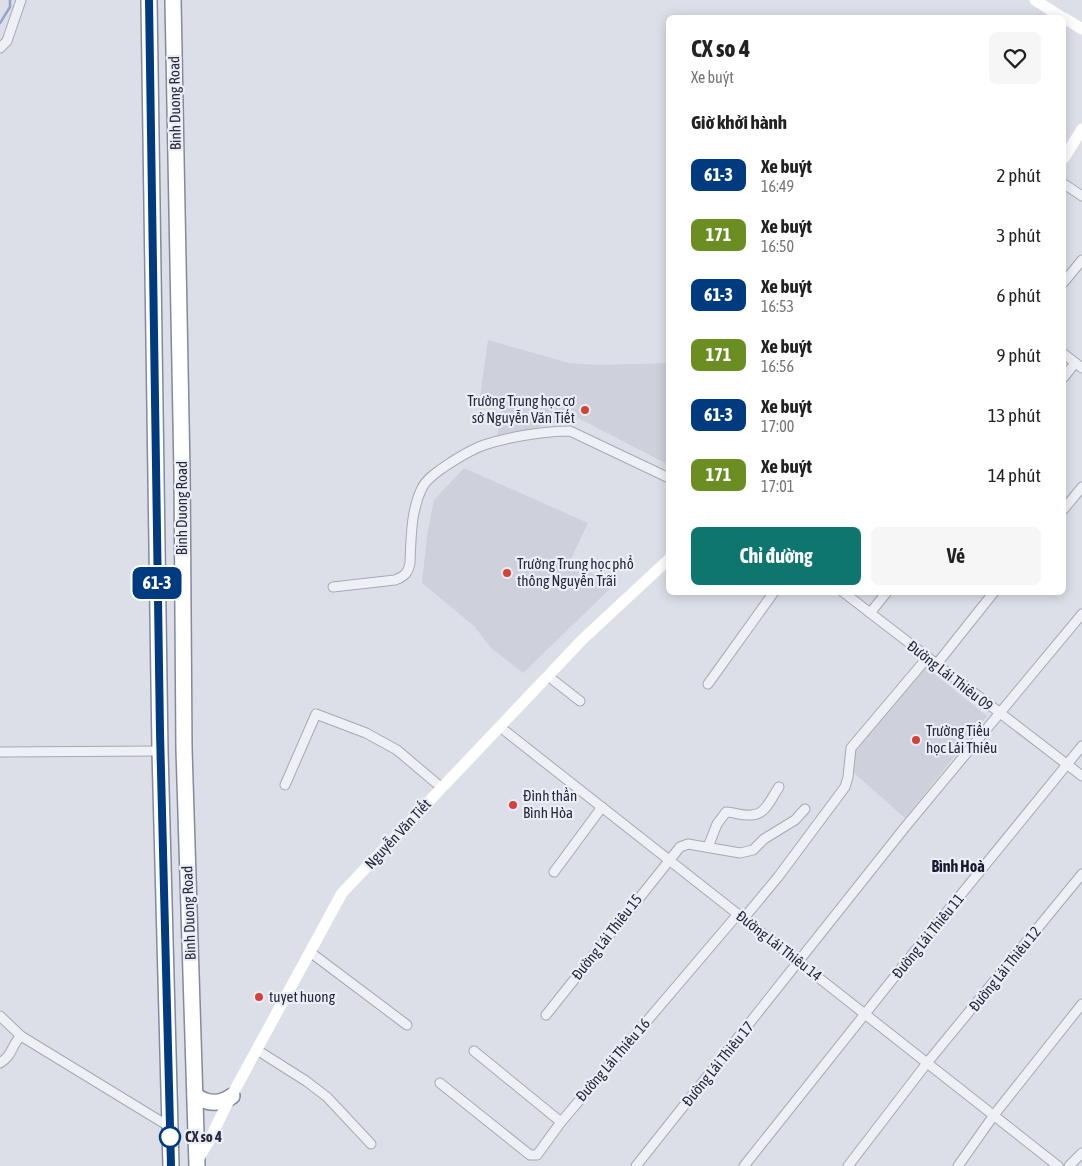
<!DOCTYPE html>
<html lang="vi">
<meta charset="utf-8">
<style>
body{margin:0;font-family:"Asap Condensed",sans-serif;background:#f6f6f6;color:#222;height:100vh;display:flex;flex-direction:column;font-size:19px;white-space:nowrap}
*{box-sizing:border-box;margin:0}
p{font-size:16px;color:#767676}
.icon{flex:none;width:28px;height:28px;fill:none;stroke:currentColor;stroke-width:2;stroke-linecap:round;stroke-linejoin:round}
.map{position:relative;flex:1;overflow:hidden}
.details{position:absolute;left:666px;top:15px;width:400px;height:580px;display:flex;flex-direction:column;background:#fff;border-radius:8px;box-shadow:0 2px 12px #0003}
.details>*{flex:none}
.badge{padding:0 10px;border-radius:8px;font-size:18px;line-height:32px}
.map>.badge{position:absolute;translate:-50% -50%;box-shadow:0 0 0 2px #fff}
h2{padding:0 25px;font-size:19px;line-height:45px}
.round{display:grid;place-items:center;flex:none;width:52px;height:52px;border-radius:8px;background:#f6f6f6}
.overview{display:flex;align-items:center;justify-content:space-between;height:85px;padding:0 25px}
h1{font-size:24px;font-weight:700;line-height:38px}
.primary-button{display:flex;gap:10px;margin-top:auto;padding:10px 25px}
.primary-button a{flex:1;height:58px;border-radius:8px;background:#0f766e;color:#fff;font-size:20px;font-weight:700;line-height:58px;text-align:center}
.primary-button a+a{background:#f6f6f6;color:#222}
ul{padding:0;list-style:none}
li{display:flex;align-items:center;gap:15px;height:60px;padding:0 25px}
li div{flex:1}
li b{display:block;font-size:19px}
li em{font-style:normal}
li .badge{min-width:55px;font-weight:700;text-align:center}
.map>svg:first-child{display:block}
.built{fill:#ced1dc}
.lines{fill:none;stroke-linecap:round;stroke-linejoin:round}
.stream{stroke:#95a4ca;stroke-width:2.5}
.street-casing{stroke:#a5a9b4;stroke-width:11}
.highway-casing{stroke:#83899f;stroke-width:18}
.street{stroke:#eff0f6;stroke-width:9}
.secondary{stroke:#fff;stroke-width:11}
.highway{stroke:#fff;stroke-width:15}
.line-casing{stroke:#fff;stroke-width:11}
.line{stroke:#003b80;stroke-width:8}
.poi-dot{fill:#d54039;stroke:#eceef5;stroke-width:2}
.stop-dot{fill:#fff;stroke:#003b80;stroke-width:2.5}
.labels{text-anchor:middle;stroke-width:4.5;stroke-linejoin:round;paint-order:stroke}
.street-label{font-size:15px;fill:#252a3e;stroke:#eceef5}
.poi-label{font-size:15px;fill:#252a3e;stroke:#eceef5;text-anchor:start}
.stop-label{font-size:15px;font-weight:bold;fill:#252a3e;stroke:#eceef5;text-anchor:start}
.neighbourhood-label{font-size:16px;font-weight:bold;fill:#181b2f;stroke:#eceef5}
</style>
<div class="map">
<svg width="1082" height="1166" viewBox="0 0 1082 1166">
<rect width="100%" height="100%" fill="#dcdfe7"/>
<g class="built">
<polygon points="488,340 569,363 598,365 669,363 669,465 578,418 497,437 503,402 480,397"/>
<polygon points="464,468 588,523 569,563 615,584 523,673 491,648 474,626 422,583 427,535 434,500"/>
<polygon points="924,666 987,716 905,818 844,764"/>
</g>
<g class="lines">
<polyline class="stream" points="0,23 10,7 10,0"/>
<g class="street-casing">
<g id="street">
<polyline points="0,48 7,41 21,0"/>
<polyline points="1064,184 1082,196"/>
<polyline points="1064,282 1082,260"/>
<polyline points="1064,354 1082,368"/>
<polyline points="1064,377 1075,363"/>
<polyline points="1064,509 1082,487"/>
<path d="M 333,587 L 395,580 C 405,576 408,573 410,563 C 411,538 411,510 422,488 C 426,479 437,472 444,467 C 456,459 470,450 484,445 C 508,437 545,431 570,431 L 669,478"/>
<polyline points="843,592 1082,776"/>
<polyline points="870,613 887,592"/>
<polyline points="936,665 994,592"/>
<polyline points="548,676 580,701"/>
<polyline points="708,684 774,592"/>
<polyline points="500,727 1058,1166"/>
<polyline points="0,752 160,751"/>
<polyline points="285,785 316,714 366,733 397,750 442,788"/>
<path d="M 708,847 L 717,824 L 726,812 C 734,812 742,816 751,815 C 766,815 771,798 779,787"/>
<polyline points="554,872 602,807"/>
<polyline points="744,918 778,877 845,787 848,777 851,748 927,658"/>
<polyline points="310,952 407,1025"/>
<polyline points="546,1015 680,847 688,844 740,853 753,850 764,839 795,820 805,809"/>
<polyline points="0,1016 21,1036 170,1127"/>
<polyline points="257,1050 306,1081 327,1097 371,1144"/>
<polyline points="474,1051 561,1122 738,914"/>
<path d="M 0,1063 C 14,1054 11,1045 21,1036"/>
<polyline points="440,1083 530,1155 537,1155 561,1122"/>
<polyline points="636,1166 906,826 1082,614"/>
<polyline points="744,1166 915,951 1082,746"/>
<polyline points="848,1166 927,1063 1082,874"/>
<polyline points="958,1166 994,1115 1082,1004"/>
<polyline points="1069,1166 1082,1153"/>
</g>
</g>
<g class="highway-casing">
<g id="highway">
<polyline points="149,0 160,751 171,1166"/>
<polyline points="173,0 182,472 184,749 197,1166"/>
<path d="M 195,1095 C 206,1104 220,1105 232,1096"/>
</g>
</g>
<use href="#street" class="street"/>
<g class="secondary">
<polyline points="1035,0 1063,18"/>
<polyline points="1064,18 1082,29"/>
<polyline points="1064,158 1082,129"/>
<polyline points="197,1161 209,1141 226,1106 342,893 582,640 669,559"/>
</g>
<use href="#highway" class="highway"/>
</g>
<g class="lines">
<g class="line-casing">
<polyline id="line" points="149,0 160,732 171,1166"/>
</g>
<use href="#line" class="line"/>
</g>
<g class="poi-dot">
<circle cx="585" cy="410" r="5"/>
<circle cx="507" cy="573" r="5"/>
<circle cx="916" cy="740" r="5"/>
<circle cx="513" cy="805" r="5"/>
<circle cx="259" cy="997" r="5"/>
</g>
<circle class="stop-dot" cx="170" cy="1137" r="10"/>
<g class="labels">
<g class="street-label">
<text transform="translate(175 103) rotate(-91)" y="5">Binh Duong Road</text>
<text transform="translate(182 508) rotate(-90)" y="5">Binh Duong Road</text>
<text transform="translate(950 676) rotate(38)" y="5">Đường Lái Thiêu 09</text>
<text transform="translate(398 834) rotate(-47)" y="5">Nguyễn Văn Tiết</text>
<text transform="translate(189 913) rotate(-92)" y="5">Binh Duong Road</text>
<text transform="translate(928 936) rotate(-51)" y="5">Đường Lái Thiêu 11</text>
<text transform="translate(607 937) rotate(-52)" y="5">Đường Lái Thiêu 15</text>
<text transform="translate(779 946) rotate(38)" y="5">Đường Lái Thiêu 14</text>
<text transform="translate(1005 969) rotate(-51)" y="5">Đường Lái Thiêu 12</text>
<text transform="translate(613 1060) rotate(-49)" y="5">Đường Lái Thiêu 16</text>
<text transform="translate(718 1064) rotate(-51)" y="5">Đường Lái Thiêu 17</text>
</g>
<g class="poi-label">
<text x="575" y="406" text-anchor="end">Trường Trung học cơ<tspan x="575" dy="17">sở Nguyễn Văn Tiết</tspan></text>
<text x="517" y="569">Trường Trung học phổ<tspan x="517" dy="17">thông Nguyễn Trãi</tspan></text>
<text x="926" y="736">Trường Tiểu<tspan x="926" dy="17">học Lái Thiêu</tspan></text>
<text x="523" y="801">Đình thần<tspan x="523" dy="17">Bình Hòa</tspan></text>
<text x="269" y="1002">tuyet huong</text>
</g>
<g class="stop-label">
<text x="185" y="1142">CX so 4</text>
</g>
<g class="neighbourhood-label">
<text x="958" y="872">Bình Hoà</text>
</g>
</g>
</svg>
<b class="badge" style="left:157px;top:583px;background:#003b80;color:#fff">61-3</b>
<section class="details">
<div class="overview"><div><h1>CX so 4</h1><p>Xe buýt</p></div><a class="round"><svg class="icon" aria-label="heart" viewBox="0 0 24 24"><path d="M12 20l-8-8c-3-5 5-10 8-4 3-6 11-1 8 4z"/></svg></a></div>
<h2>Giờ khởi hành</h2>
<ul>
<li><span class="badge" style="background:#003b80;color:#fff">61-3</span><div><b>Xe buýt</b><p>16:49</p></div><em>2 phút</em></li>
<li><span class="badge" style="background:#6b8e23;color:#fff">171</span><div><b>Xe buýt</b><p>16:50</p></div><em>3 phút</em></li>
<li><span class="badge" style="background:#003b80;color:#fff">61-3</span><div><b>Xe buýt</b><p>16:53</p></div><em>6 phút</em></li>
<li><span class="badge" style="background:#6b8e23;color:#fff">171</span><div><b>Xe buýt</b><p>16:56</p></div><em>9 phút</em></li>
<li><span class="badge" style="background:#003b80;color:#fff">61-3</span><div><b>Xe buýt</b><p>17:00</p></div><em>13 phút</em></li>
<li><span class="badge" style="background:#6b8e23;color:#fff">171</span><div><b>Xe buýt</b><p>17:01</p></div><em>14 phút</em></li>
</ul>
<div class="primary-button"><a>Chỉ đường</a><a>Vé</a></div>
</section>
</div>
